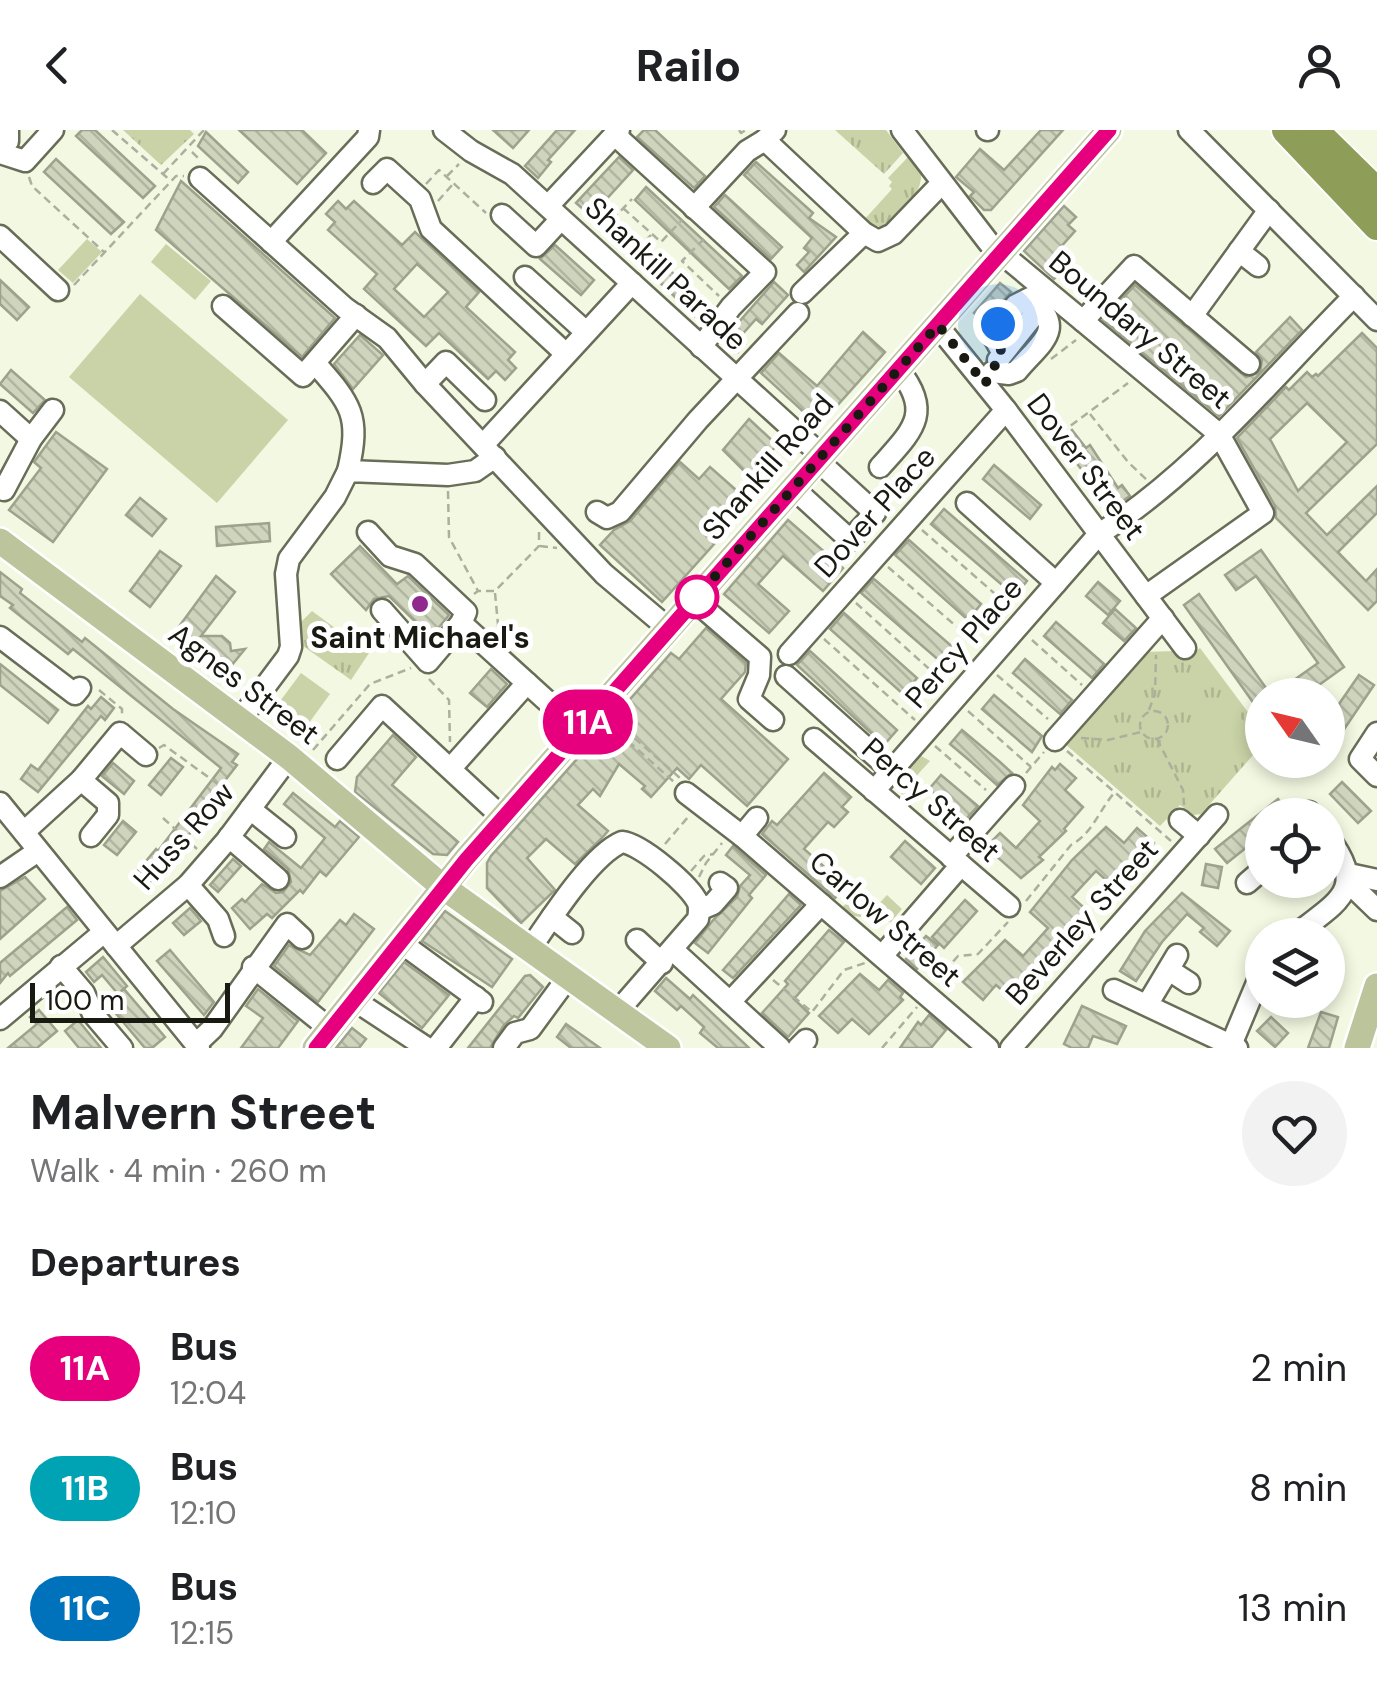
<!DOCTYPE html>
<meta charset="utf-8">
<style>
body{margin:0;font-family:"DM Sans",sans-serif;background:#f2f2f2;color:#202124;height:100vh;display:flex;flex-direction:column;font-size:38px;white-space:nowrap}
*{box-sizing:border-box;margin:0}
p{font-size:32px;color:#757577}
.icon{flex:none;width:55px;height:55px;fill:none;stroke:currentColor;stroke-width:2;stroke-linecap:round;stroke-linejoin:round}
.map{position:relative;height:918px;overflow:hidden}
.side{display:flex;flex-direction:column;background:#fff;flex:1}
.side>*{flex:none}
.badge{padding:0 20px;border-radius:32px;font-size:35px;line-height:65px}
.needle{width:65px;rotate:304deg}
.buttons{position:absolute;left:1245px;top:548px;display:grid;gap:20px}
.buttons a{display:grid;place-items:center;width:100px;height:100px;border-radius:50%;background:#fff;box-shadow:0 5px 15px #0003;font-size:50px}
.scale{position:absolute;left:30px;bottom:25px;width:200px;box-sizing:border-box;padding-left:10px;border:5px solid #181a12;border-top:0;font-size:28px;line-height:35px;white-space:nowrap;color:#181a12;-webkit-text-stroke:8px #fff;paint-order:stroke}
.you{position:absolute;width:50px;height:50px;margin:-25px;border:8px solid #fff;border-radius:50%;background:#1a73e8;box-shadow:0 0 0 15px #1a73e833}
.map>.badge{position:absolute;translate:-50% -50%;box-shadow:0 0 0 5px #fff}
h2{padding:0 30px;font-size:38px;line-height:90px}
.round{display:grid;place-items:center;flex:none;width:105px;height:105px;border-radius:52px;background:#f2f2f2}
.summary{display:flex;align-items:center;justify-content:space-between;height:170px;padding:0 30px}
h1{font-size:48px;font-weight:700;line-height:75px}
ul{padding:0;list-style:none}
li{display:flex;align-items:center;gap:30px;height:120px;padding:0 30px}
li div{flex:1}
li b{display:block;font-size:38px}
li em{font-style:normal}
li .badge{min-width:110px;font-weight:700;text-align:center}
header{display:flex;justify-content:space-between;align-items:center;height:130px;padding:0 30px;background:#fff;font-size:45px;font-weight:700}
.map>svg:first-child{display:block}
.grass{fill:url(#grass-tufts)}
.garden{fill:#c9d3a7}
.building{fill:url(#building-back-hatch);stroke:#9ca28c;stroke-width:2.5;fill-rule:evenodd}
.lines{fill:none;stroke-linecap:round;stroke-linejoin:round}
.minor-casing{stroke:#686d58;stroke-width:25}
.major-casing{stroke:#fff;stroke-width:30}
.highway-casing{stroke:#fff;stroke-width:32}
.path{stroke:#abb09e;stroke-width:2.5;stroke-dasharray:8 5;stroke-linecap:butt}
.minor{stroke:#fff;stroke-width:20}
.major{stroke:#bbc49b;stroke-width:25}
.highway{stroke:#8e9d58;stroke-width:28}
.line-casing{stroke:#fff;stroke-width:22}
.line{stroke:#e6007e;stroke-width:15}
.walk{stroke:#181a12;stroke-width:10;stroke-dasharray:0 18}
.stop-dot{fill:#fff;stroke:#e6007e;stroke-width:5}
.poi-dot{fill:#90298e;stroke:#fff;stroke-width:4}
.labels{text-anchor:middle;stroke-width:10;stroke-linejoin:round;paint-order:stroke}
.street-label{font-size:30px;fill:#181a12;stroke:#fff}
.poi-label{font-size:30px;font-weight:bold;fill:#181a12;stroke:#fff}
</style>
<header><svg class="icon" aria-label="back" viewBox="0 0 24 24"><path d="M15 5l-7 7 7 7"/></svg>Railo<svg class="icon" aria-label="person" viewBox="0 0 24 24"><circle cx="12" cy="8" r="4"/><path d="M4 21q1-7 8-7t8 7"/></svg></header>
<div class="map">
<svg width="1377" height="918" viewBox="0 0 1377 918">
<defs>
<pattern id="grass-tufts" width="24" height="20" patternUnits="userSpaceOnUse" patternTransform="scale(2.5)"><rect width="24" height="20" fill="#c9d3a7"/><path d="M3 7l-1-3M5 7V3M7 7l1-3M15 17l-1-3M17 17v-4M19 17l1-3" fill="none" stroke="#acb58f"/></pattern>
<pattern id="building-back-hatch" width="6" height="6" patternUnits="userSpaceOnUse" patternTransform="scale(2.5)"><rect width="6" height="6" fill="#cfd4bd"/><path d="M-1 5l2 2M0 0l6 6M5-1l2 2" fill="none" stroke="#b1b5a1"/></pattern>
</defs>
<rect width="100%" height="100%" fill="#f2f8e1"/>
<g class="grass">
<polygon points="123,0 190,0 194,4 161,35"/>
<polygon points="835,0 886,0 903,23 884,44"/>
<path d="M 908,27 L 921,45 C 922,65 898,88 880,97 L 863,91 L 892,59 L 889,56 L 892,52 L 888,48 Z"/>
<polygon points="87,109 102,122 73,153 58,140"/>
<polygon points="312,481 369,523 351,550 303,516 301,492"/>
<polygon points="1200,518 1262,601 1262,615 1201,684 1193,685 1180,675 1160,696 1064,613 1145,522 1174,521 1183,530"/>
<polygon points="918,624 930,631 909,654 919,664 910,673 892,653"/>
<polygon points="856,762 875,778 887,765 902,779 891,792 848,785 841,779"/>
</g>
<g class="garden">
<polygon points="166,114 211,151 195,170 151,132"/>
<polygon points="140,164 288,290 217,373 69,247"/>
<polygon points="301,543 330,564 298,608 269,586"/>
<polygon points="1228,577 1259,604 1217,653 1185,627"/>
</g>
<g class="building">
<polygon points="82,0 95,0 155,56 143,68 76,6"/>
<polygon points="239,0 302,0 326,23 297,54"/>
<polygon points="493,0 529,0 513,18"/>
<polygon points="557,0 575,0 548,30 551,32 538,48 525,36"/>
<polygon points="644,0 655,0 705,46 694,58 637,7"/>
<polygon points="1041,0 1063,0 991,80 984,80 970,66 974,62 956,47 980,19 1004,40"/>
<polygon points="206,2 248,42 238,53 198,16"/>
<polygon points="619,27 633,40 591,86 576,73"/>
<polygon points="56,29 124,92 111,104 44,42"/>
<polygon points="756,32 813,83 809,88 836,107 804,142 797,135 809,122 804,118 812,108 744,45"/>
<polygon points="181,51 335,188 302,227 156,100"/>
<polygon points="646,57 742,146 729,159 635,70"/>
<polygon points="725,65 782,117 771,129 714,77"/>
<path d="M 338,71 L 346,79 L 354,71 L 402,115 L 415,102 L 479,162 L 466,177 L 515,222 L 508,230 L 516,238 L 505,250 L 496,241 L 488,249 L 439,203 L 426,216 L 364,159 L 377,144 L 328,100 L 335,92 L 326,84 ZM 417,134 L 448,162 L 424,187 L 394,159 Z"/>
<polygon points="1064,76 1076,87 1068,95 1075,101 1050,129 1062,140 1054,149 1024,121"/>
<polygon points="616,90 712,180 702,193 606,101"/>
<polygon points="555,115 594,150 581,165 540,129"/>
<polygon points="0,150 29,177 17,190 0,174"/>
<polygon points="774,152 788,165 762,194 756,189 739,208 745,214 738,222 724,209"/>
<polygon points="1000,153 1011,162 984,192 974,183"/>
<polygon points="1135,155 1246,247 1260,242 1262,230 1256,222 1290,187 1302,200 1219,286 1103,190"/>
<polygon points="863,202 885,222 819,296 761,243 779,223 817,256"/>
<path d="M 1362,203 L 1377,218 L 1377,314 L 1306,383 L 1327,405 L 1377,356 L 1377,383 L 1338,422 L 1366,451 L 1377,439 L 1377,471 L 1368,480 L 1276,388 L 1275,376 L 1237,308 L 1286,257 L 1289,260 L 1307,242 L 1312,247 L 1316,244 L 1318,246 ZM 1307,273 L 1347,312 L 1298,361 L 1270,309 Z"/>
<polygon points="360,205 383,225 353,259 334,234"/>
<polygon points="11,240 45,270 33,283 0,254"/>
<polygon points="749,289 777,315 749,346 723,320"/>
<polygon points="1072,300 1086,318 1090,315 1118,358 1122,355 1130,366 1118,374 1110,364 1104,369 1059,310"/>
<polygon points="56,302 107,339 53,412 9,380 41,338 34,332"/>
<polygon points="680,332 699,349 710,337 751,373 662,472 600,415 614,400 630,391"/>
<polygon points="994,335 1041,375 1030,389 983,349"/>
<polygon points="140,368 166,389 152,406 126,385"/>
<polygon points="944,379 1027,451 1015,466 931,394"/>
<polygon points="788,390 843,438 823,461 783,426 758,454 789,481 769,503 724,464"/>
<polygon points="269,393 270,411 217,416 216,397"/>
<polygon points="909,410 981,474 968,490 895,425"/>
<polygon points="360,416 397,454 408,446 449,485 431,507 389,466 374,469 366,480 331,444"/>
<polygon points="1261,420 1344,537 1305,565 1273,565 1318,533 1256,446 1236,460 1225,445"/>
<polygon points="160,421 181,436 150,477 130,461"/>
<polygon points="0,442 22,459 20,463 82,512 85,508 173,579 238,624 232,632 237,635 220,657 224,660 184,711 187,713 149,753 136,743 156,719 158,721 221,638 73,519 68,524 10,478 13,475 0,466"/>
<polygon points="216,446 235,462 201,506 222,506 230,513 231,521 245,519 222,547 221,535 212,536 202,530 200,522 175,502"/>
<polygon points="874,449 962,525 949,539 861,463"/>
<polygon points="1098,452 1120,471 1108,485 1086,466"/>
<polygon points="1199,464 1271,565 1262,565 1262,585 1184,475"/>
<polygon points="1115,479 1136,498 1124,511 1103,493"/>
<polygon points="844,483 917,548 903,564 830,499"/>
<polygon points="1056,492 1104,534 1092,548 1044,506"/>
<polygon points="706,498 746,533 745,542 721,569 788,629 747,676 701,635 689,649 677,638 651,667 642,659 645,656 619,634 600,666 593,659 578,675 608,701 602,708 575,734 546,709 527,728 555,760 521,793 487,758 487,733 491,726 671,523 679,529"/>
<polygon points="810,521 897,600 884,615 797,535"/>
<polygon points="1025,529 1072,570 1060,584 1013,543"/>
<polygon points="0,534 58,580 48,593 0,555"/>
<polygon points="491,539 507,554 487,577 470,563"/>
<polygon points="1359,545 1374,555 1328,623 1328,590"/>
<polygon points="994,565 1042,606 1032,622 982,579"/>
<polygon points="101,567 114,578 105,590 101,586 38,662 21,649 31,635 38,640 88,576 91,579"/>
<polygon points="962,600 1000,632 1012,643 997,655 969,630 950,614"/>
<polygon points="393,605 416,627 392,655 458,712 447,725 433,724 355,662 357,647"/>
<polygon points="171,628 183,637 161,665 149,655"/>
<polygon points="113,633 134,651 124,664 102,646"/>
<polygon points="1060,634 1076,648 1065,660 1083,677 1064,699 1066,701 1039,727 1043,730 1021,748 986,717 1000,703 1016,718 1040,691 1023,675 1052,637 1055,640"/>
<polygon points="824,643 851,667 842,677 848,682 834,697 828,692 804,719 846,756 835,768 762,704 772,691 777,695"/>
<polygon points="941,645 978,676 965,690 929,659"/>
<polygon points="1342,652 1371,681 1358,693 1330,664"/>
<polygon points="293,663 335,697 340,691 359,707 326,746 320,741 303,763 300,760 272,788 267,784 250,799 232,778 242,769 245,772 262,754 276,763 283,762 291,752 288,739 264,719 269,712 301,738 325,708 284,674"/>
<polygon points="1278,669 1290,685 1262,685 1262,705 1227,733 1215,719"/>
<polygon points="123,691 136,702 117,725 104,715"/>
<polygon points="1106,697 1124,713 1137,698 1154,713 1136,738 1134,736 1114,757 1096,741 1072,767 1091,784 1072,806 1074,808 1063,820 1060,818 1041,844 1036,849 1034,847 1014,870 996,855 983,870 963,852 1005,810 1023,826 1048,798 1030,782 1072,730"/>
<polygon points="905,711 935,738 921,754 891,727"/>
<polygon points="733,716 766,745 749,765 752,768 708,823 695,813 714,789 737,767 740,756 750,745 726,725"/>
<polygon points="233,729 241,736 218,762 210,755"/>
<polygon points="1206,734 1222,737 1218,758 1202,755"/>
<polygon points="25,747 45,769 0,809 0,761"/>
<polygon points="1182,763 1230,801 1217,816 1200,802 1204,798 1187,784 1162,812 1136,851 1120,841 1145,801"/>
<polygon points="789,764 801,775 733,848 723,840"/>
<polygon points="965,770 977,781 944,818 932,807"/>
<polygon points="67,777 77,790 10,846 8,843 0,853 0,833"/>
<polygon points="190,778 201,791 184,805 173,793"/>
<polygon points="445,781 512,829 492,857 422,811"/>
<polygon points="354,784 374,799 318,872 274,836 289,815 310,825 340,790 346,795"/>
<polygon points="829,800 844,812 794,869 809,883 788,907 762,883 788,854 785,851"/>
<polygon points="926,806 938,815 917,839 906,829"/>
<polygon points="170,820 214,872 204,885 157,831"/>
<polygon points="103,827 127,856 118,864 102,845 94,852 86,842"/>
<polygon points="404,832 449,865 422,898 379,863"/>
<polygon points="860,844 879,860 888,850 903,863 900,867 903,870 869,904 852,889 838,903 819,886"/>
<polygon points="530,845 543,857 518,888 514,886 504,895 490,918 468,918 525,846"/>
<polygon points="666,848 690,869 693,865 749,918 718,918 700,903 704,897 681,876 677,880 655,861"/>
<polygon points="124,859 165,907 152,918 145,918 107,873"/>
<polygon points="258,859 298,891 278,918 241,918 263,888 246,876"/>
<polygon points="1082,876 1126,896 1117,914 1093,906 1088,918 1072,918 1064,914"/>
<polygon points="39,880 57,901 37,918 8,918 37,894 30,887"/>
<polygon points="1321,882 1338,887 1329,918 1308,918"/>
<polygon points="929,885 946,900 931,918 900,918 918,892 921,895"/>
<polygon points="1271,887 1288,903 1275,917 1257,901"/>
<polygon points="78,890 91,906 101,918 79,918 65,901"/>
<polygon points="566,894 600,918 571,918 557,907"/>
<polygon points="352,898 366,909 359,918 336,918"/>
</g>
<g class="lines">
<g class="minor-casing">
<g id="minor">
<polyline points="444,0 471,21 512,44 821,325"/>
<polyline points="775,0 765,10 864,103 878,111 893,104 942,53"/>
<polyline points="902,0 989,113 1219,304 1263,383 1146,466"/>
<polyline points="987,0 988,0"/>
<polyline points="1189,0 1377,190"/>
<polyline points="615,5 765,142 731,177 701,217"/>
<polyline points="0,20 8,11 8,0"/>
<polyline points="0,23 25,31 53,0"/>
<polyline points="200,48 345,178 387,208 425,254 604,444 669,499"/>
<polyline points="373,53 387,39 420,69 431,99 566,224"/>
<polyline points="548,76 619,0"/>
<polyline points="694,78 747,21 765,10"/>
<polyline points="502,85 536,116 561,89"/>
<polyline points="0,106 58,160"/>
<polyline points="271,112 368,7 369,0"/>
<polyline points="1239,121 1258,136"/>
<polyline points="525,147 586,202"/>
<polyline points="802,163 864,103"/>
<polyline points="223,176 303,246 356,185"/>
<polyline points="1192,186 1269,80"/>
<polyline points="1083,191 1134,136 1249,234"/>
<polyline points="937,195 1006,280 1185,518"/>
<polyline points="998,230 1041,176"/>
<path d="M 315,233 C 351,274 361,285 348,341"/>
<path d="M 992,242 L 1009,244 L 1017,241 C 1041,212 1068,199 1030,168 L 1016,175 L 992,204 L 1002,222"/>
<polyline points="425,254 446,232 485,270"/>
<polyline points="0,281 31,309"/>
<polyline points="483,315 632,153"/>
<path d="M 880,337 C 912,301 934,283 898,239"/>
<polyline points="793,358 850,410 875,383 817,330"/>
<polyline points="4,360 31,309 53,280"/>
<polyline points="967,373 1056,453"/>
<polyline points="597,382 607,388 620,382 698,290 798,183"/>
<polyline points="368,402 390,426 415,434 466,482 461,493 428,532 382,480"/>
<polyline points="694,470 760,527 759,545 749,569 773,590"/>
<polyline points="461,493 580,601"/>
<polyline points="0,507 75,564 80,558"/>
<polyline points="789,524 1006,280"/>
<polyline points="786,546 892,641"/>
<polyline points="240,590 288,526 291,517 286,444 289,429 335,367 348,341 448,345 475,341 495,327"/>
<polyline points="1377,603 1360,629 1377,646"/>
<polyline points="814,609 1009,776"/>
<polyline points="1055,610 1163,488"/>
<polyline points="337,629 382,576 503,688"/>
<polyline points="451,638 527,553"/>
<polyline points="81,650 108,673 108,685 91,706"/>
<path d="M 874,661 L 1099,404 C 1197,342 1272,248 1354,166"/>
<polyline points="686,663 742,706"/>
<polyline points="0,673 199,918"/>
<polyline points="250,679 285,707"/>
<polyline points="1309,682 1311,685"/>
<polyline points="757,688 742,706 988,918"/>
<polyline points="1180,690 1199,706"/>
<polyline points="24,702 81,650 120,603 146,625"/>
<polyline points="229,707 278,749"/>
<polyline points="951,727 1014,656"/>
<polyline points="1349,744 1377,750"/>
<polyline points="0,747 38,721"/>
<polyline points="1347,751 1377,780"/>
<polyline points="1247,753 1262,740"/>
<polyline points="188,755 218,789 224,806"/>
<polyline points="699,780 713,774 727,758 720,753"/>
<polyline points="552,787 572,803"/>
<path d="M 1295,805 C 1338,771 1368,760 1328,707"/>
<polyline points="637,810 662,833"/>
<polyline points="400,812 482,872"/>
<polyline points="116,816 188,755 227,710 289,627"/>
<path d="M 530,819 C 550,790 591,725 622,712 C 641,714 690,755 698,773 C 700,779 699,782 698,789 L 618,881"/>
<polyline points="674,821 780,918"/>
<polyline points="882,826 961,735"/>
<polyline points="61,836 84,863 93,884 122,918"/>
<polyline points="253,837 330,899"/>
<polyline points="1169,840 1189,853"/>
<polyline points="1114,860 1237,918"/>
<polyline points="354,870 427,918"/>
<polyline points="730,872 821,774"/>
<polyline points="1147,875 1177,825"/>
<polyline points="0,889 104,802"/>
<polyline points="196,914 212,899 287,794 302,808"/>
<polyline points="1231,915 1262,841"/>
<polyline points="436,918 476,867"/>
<polyline points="504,918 515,903 530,899 569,846"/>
<polyline points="798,918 806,910"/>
<polyline points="1011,918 1217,685"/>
</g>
</g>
<g class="major-casing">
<g id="major">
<polyline points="0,411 289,627 443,757 668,918"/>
<polyline points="315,918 466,729 1109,0"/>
<polyline points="1357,918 1377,856"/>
</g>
</g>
<g class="highway-casing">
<g id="highway">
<polyline points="1286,0 1377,96"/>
<polyline points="1314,0 1377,62"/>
</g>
</g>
<g class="path">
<polyline points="112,0 171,51"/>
<polyline points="739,0 741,3 746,0"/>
<polyline points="192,22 200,30"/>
<polyline points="163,44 204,0"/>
<polyline points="447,46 459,34"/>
<polyline points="29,47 32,56 104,122"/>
<polyline points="426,54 439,40 486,83"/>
<polyline points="438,71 453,54"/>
<polyline points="623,78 661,112 682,90"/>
<polyline points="612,90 632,69"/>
<polyline points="704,109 682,131 719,166"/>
<polyline points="629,128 651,105"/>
<polyline points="74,155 176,46 184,46"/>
<polyline points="1051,229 1076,210"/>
<polyline points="1090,284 1128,332 1147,350"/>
<polyline points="1050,311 1128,253"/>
<polyline points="448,361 449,407 478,461"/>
<polyline points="922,400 1010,477"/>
<polyline points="540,416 557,418"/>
<polyline points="888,437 980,517"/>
<polyline points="495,463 499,505"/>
<polyline points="474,464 478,461 495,461 539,416 539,399"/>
<polyline points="856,473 947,555"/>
<polyline points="824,509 915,590"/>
<polyline points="1032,510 1082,555"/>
<polyline points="997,545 1048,589"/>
<polyline points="429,549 449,570 450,612"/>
<polyline points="99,560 122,579 122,585"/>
<polyline points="1149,580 1155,564 1156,525"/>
<circle cx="1154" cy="595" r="14"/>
<polyline points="968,581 1031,637"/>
<polyline points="615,591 680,648"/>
<polyline points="609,594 674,652"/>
<polyline points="1081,608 1108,610 1141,602"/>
<polyline points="1157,609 1183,660 1184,675"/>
<polyline points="935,616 986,660"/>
<polyline points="159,618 164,615 237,668"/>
<polyline points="313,620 370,554 411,538"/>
<polyline points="1067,621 1171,711"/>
<polyline points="1026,643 1044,622"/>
<polyline points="163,688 197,719"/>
<polyline points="665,714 689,686"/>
<polyline points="691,741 704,726 713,724"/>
<polyline points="699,747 706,733 722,713"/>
<path d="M 1026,771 L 1071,715 C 1093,703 1099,680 1115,662"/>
<polyline points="773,850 812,882 844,840 865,833"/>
<polyline points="936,851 958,826 978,824 1008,792"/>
<polyline points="882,918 917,877"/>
</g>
<use href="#minor" class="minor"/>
<use href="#major" class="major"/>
<use href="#highway" class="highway"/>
</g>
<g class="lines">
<g class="line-casing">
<polyline id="line" points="316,918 466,730 1109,0"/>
</g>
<use href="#line" class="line"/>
<polyline class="walk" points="697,467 694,470 938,195 985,254 1002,222 992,204 998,194"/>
</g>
<circle class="stop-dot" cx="697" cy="467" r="20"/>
<circle class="poi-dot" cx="420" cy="474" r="10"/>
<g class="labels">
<g class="street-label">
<text transform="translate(666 144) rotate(43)" y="10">Shankill Parade</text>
<text transform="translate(1140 200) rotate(40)" y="10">Boundary Street</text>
<text transform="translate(768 337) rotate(-49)" y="10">Shankill Road</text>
<text transform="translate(1086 337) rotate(53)" y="10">Dover Street</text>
<text transform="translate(875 382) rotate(-48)" y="10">Dover Place</text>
<text transform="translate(964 513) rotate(-49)" y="10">Percy Place</text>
<text transform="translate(244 554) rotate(37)" y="10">Agnes Street</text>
<text transform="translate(931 670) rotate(41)" y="10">Percy Street</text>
<text transform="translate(184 706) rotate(-48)" y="10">Huss Row</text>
<text transform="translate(885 789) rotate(41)" y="10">Carlow Street</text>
<text transform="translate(1082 792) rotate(-48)" y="10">Beverley Street</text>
</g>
<g class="poi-label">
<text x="420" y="518">Saint Michael's</text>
</g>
</g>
</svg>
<div class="buttons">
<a><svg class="needle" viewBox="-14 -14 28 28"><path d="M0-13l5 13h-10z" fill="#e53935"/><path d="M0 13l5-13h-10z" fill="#757577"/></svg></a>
<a><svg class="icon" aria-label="locate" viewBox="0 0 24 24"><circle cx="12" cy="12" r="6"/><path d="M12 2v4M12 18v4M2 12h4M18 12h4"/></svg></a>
<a><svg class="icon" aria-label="layers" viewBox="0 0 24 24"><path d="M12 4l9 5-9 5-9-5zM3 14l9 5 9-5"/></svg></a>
</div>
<div class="scale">100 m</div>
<div class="you" style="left:998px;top:194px"></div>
<b class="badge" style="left:588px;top:592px;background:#e6007e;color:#fff">11A</b>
</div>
<section class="side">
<div class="summary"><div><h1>Malvern Street</h1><p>Walk · 4 min · 260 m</p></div><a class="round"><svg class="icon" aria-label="heart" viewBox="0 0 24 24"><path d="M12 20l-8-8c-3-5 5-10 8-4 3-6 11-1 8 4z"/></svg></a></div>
<h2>Departures</h2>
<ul>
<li><span class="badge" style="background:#e6007e;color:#fff">11A</span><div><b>Bus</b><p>12:04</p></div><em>2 min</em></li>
<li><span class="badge" style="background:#00a3b4;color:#fff">11B</span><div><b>Bus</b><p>12:10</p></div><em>8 min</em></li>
<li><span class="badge" style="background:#0072bc;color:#fff">11C</span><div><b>Bus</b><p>12:15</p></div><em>13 min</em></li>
</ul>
</section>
